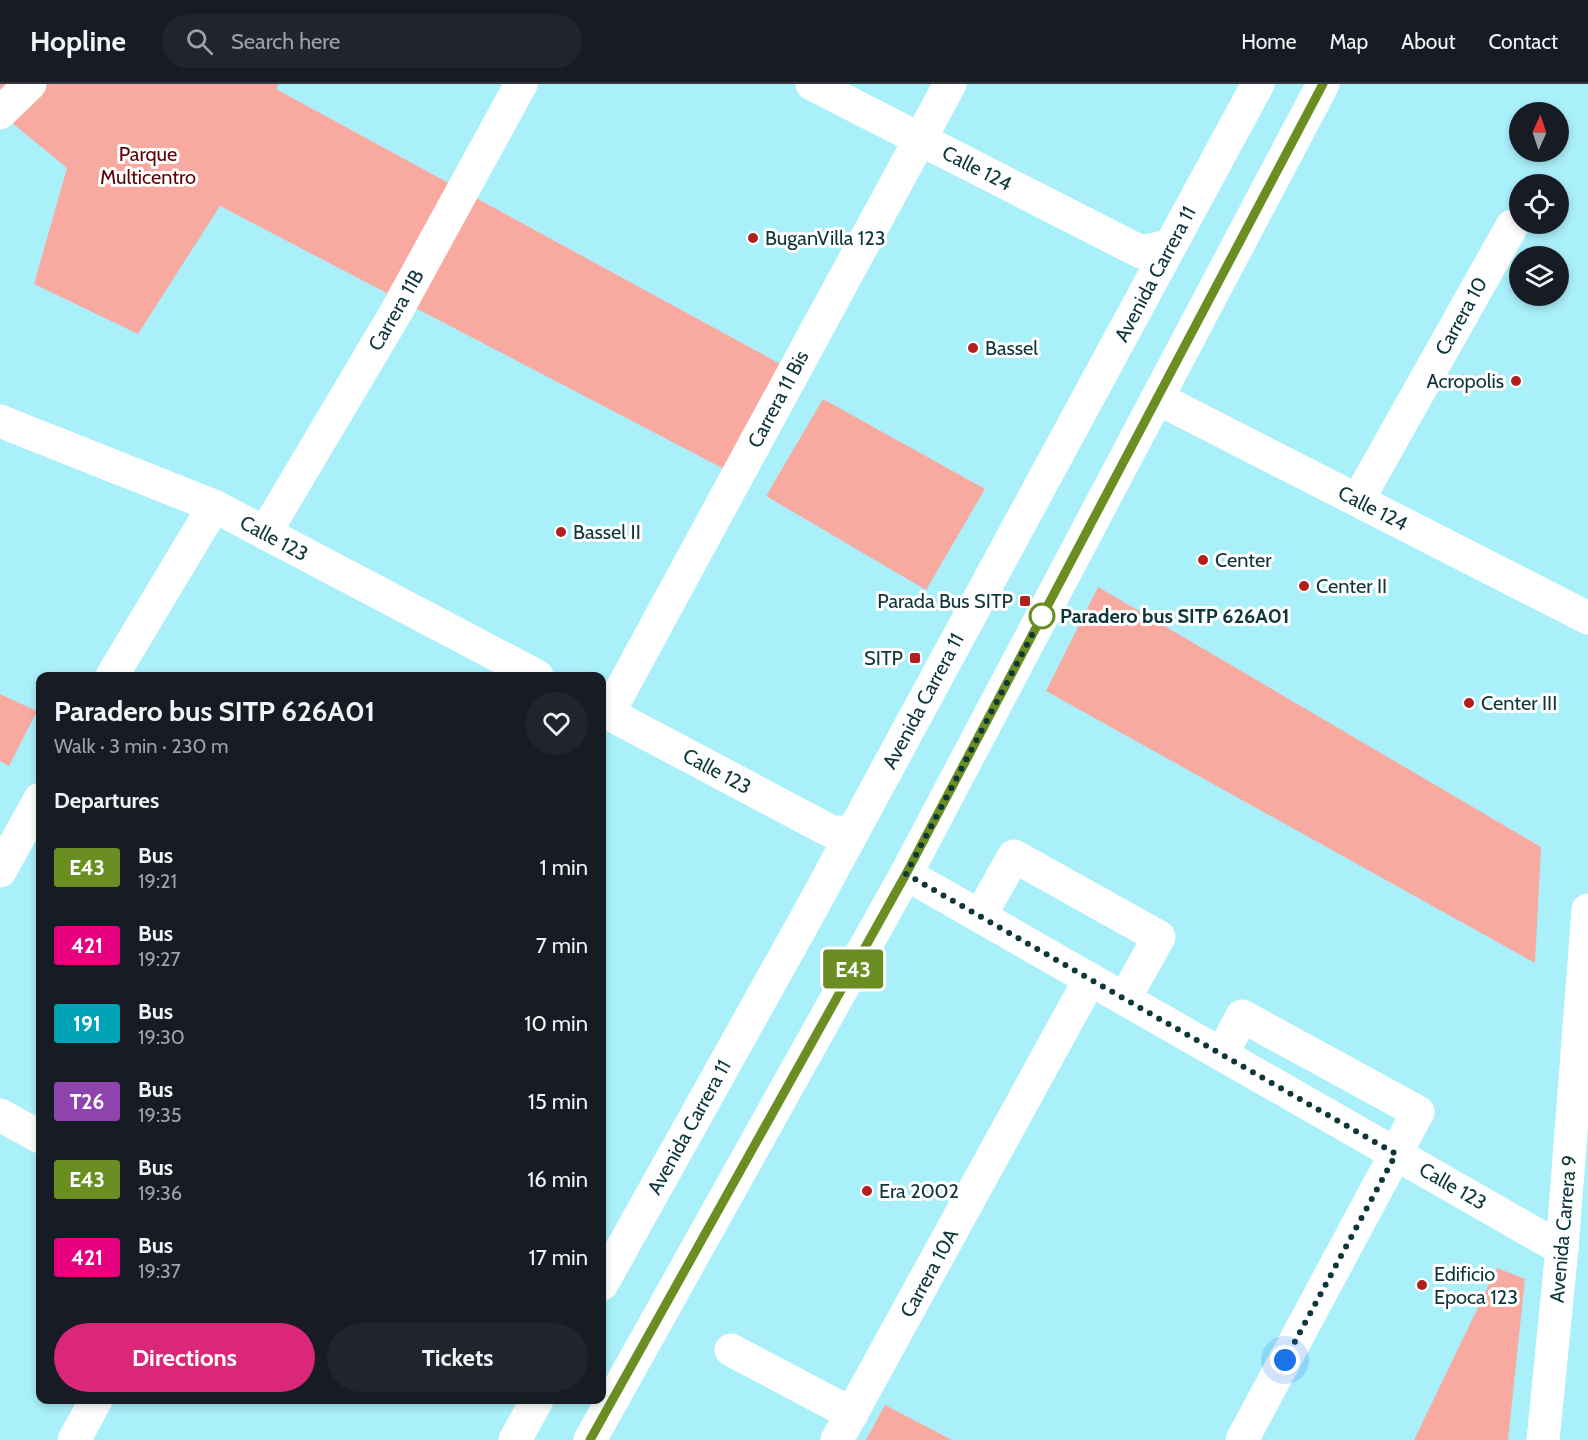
<!DOCTYPE html>
<meta charset="utf-8">
<style>
body{margin:0;font-family:Cabin,sans-serif;background:#20242c;color:#f1f3f6;height:100vh;display:flex;flex-direction:column;font-size:22px;white-space:nowrap}
*{box-sizing:border-box;margin:0}
p{font-size:20px;color:#9ea1a6}
.icon{flex:none;width:33px;height:33px;fill:none;stroke:currentColor;stroke-width:2;stroke-linecap:round;stroke-linejoin:round}
.map{position:relative;flex:1;overflow:hidden}
.panel{position:absolute;left:36px;top:588px;width:570px;height:732px;display:flex;flex-direction:column;background:#171b24;border-radius:12px;box-shadow:0 3px 9px #0003}
.panel>*{flex:none}
.badge{padding:0 12px;border-radius:4px;font-size:21px;line-height:39px}
.needle{width:39px;rotate:3deg}
.controls{position:absolute;left:1509px;top:18px;display:grid;gap:12px}
.controls a{display:grid;place-items:center;width:60px;height:60px;border-radius:50%;background:#171b24;box-shadow:0 3px 9px #0003;font-size:30px}
.you{position:absolute;width:30px;height:30px;margin:-15px;border:4px solid #fff;border-radius:50%;background:#1a73e8;box-shadow:0 0 0 9px #1a73e833}
.map>.badge{position:absolute;translate:-50% -50%;box-shadow:0 0 0 3px #fff}
h2{padding:0 18px;font-size:22px;line-height:54px}
.round{display:grid;place-items:center;flex:none;width:63px;height:63px;border-radius:32px;background:#20242c}
.head{display:flex;align-items:center;justify-content:space-between;height:102px;padding:0 18px}
h1{font-size:28px;font-weight:700;line-height:45px}
.cta{display:flex;gap:12px;margin-top:auto;padding:12px 18px}
.cta a{flex:1;height:69px;border-radius:36px;background:#db2777;color:#fff;font-size:24px;font-weight:700;line-height:69px;text-align:center}
.cta a+a{background:#20242c;color:#f1f3f6}
ul{padding:0;list-style:none}
li{display:flex;align-items:center;gap:18px;height:78px;padding:0 18px}
li div{flex:1}
li b{display:block;font-size:22px}
li em{font-style:normal}
li .badge{min-width:66px;font-weight:700;text-align:center}
header{display:flex;align-items:center;gap:36px;box-sizing:border-box;height:84px;padding:0 30px;background:#171b24;border-bottom:2px solid #363941}
header strong{font-size:28px}
nav{display:flex;gap:33px;margin-inline-start:auto;font-size:21px}
.search{width:420px;height:54px;background:#20242c;display:flex;align-items:center;gap:15px;box-sizing:border-box;padding:0 21px;border-radius:33px;color:#9ea1a6;font-size:22px}
.map>svg:first-child{display:block}
.green{fill:#f9aaa0}
.lines{fill:none;stroke-linecap:round;stroke-linejoin:round}
.minor{stroke:#fff;stroke-width:33}
.major{stroke:#fff;stroke-width:33}
.line-casing{stroke:#fff;stroke-width:14}
.line{stroke:#6b8e23;stroke-width:9}
.walk{stroke:#0e363b;stroke-width:6;stroke-dasharray:0 10.8}
.poi-dot{fill:#b1201e;stroke:#fff;stroke-width:2}
.stop-dot{fill:#fff;stroke:#6b8e23;stroke-width:3}
.labels{text-anchor:middle;stroke-width:6;stroke-linejoin:round;paint-order:stroke}
.park-label{font-size:20px;fill:#600003;stroke:#fff}
.street-label{font-size:20px;fill:#0e363b;stroke:#fff}
.poi-label{font-size:20px;fill:#0e363b;stroke:#fff;text-anchor:start}
.stop-label{font-size:20px;font-weight:bold;fill:#0e363b;stroke:#fff;text-anchor:start}
</style>
<header>
<strong>Hopline</strong>
<div class="search"><svg class="icon" aria-label="search" viewBox="0 0 24 24"><circle cx="10" cy="10" r="6"/><path d="M15 15l6 6"/></svg>Search here</div>
<nav><a>Home</a><a>Map</a><a>About</a><a>Contact</a></nav>
</header>
<div class="map">
<svg width="1588" height="1356" viewBox="0 0 1588 1356">
<rect width="100%" height="100%" fill="#aaf0fb"/>
<g class="green">
<polygon points="0,0 279,0 276,5 784,282 726,386 220,122 138,250 34,200 67,84 0,29"/>
<polygon points="823,315 985,405 926,506 766,412"/>
<polygon points="1098,503 1541,763 1535,879 1046,607"/>
<polygon points="0,610 37,627 9,682 0,677"/>
<polygon points="1497,1184 1525,1195 1508,1356 1414,1356"/>
<polygon points="885,1321 952,1356 866,1356"/>
</g>
<g class="lines">
<g class="minor">
<polyline points="812,0 1141,168 1170,162"/>
<polyline points="0,29 30,0"/>
<polyline points="1157,314 1588,534"/>
<polyline points="0,337 214,422 537,592"/>
<polyline points="1358,416 1512,142"/>
<polyline points="265,449 395,230 521,0"/>
<polyline points="112,592 214,422"/>
<polyline points="602,626 832,748 853,748"/>
<polyline points="608,630 950,0"/>
<polyline points="0,787 40,715"/>
<polyline points="906,790 1562,1165"/>
<polyline points="980,832 1014,772 1159,853 1125,914"/>
<polyline points="1222,970 1242,932 1418,1028 1242,1356"/>
<polyline points="0,1031 40,1053"/>
<polyline points="731,1266 852,1330"/>
<polyline points="74,1356 96,1316"/>
<polyline points="837,1356 1090,895"/>
</g>
<g class="major">
<polyline points="602,1200 809,829 1258,0"/>
<polyline points="515,1356 537,1316"/>
<polyline points="590,1356 906,790 1323,0"/>
<polyline points="1543,1356 1562,1165 1588,826"/>
</g>
</g>
<g class="lines">
<g class="line-casing">
<polyline id="line" points="590,1356 906,790 1323,0"/>
</g>
<use href="#line" class="line"/>
<polyline class="walk" points="1042,532 906,790 1396,1070 1285,1276"/>
</g>
<g class="poi-dot">
<circle cx="753" cy="154" r="6"/>
<circle cx="973" cy="264" r="6"/>
<circle cx="1516" cy="297" r="6"/>
<circle cx="561" cy="448" r="6"/>
<circle cx="1203" cy="476" r="6"/>
<circle cx="1304" cy="502" r="6"/>
<rect x="1019" y="511" width="12" height="12" rx="3"/>
<rect x="909" y="568" width="12" height="12" rx="3"/>
<circle cx="1469" cy="619" r="6"/>
<circle cx="867" cy="1107" r="6"/>
<circle cx="1422" cy="1201" r="6"/>
</g>
<circle class="stop-dot" cx="1042" cy="532" r="12"/>
<g class="labels">
<g class="park-label">
<text x="148" y="77">Parque<tspan x="148" dy="23">Multicentro</tspan></text>
</g>
<g class="street-label">
<text transform="translate(977 84) rotate(27)" y="7">Calle 124</text>
<text transform="translate(1155 190) rotate(-62)" y="7">Avenida Carrera 11</text>
<text transform="translate(396 226) rotate(-60)" y="7">Carrera 11B</text>
<text transform="translate(1461 232) rotate(-61)" y="7">Carrera 10</text>
<text transform="translate(778 315) rotate(-62)" y="7">Carrera 11 Bis</text>
<text transform="translate(1373 424) rotate(27)" y="7">Calle 124</text>
<text transform="translate(274 454) rotate(28)" y="7">Calle 123</text>
<text transform="translate(923 617) rotate(-62)" y="7">Avenida Carrera 11</text>
<text transform="translate(717 687) rotate(28)" y="7">Calle 123</text>
<text transform="translate(689 1043) rotate(-61)" y="7">Avenida Carrera 11</text>
<text transform="translate(1453 1102) rotate(30)" y="7">Calle 123</text>
<text transform="translate(1563 1145) rotate(-85)" y="7">Avenida Carrera 9</text>
<text transform="translate(929 1189) rotate(-61)" y="7">Carrera 10A</text>
</g>
<g class="poi-label">
<text x="765" y="161">BuganVilla 123</text>
<text x="985" y="271">Bassel</text>
<text x="1504" y="304" text-anchor="end">Acropolis</text>
<text x="573" y="455">Bassel II</text>
<text x="1215" y="483">Center</text>
<text x="1316" y="509">Center II</text>
<text x="1013" y="524" text-anchor="end">Parada Bus SITP</text>
<text x="903" y="581" text-anchor="end">SITP</text>
<text x="1481" y="626">Center III</text>
<text x="879" y="1114">Era 2002</text>
<text x="1434" y="1197">Edificio<tspan x="1434" dy="23">Epoca 123</tspan></text>
</g>
<g class="stop-label">
<text x="1060" y="539">Paradero bus SITP 626A01</text>
</g>
</g>
</svg>
<div class="controls">
<a><svg class="needle" viewBox="-14 -14 28 28"><path d="M0-13l5 13h-10z" fill="#e53935"/><path d="M0 13l5-13h-10z" fill="#9ea1a6"/></svg></a>
<a><svg class="icon" aria-label="locate" viewBox="0 0 24 24"><circle cx="12" cy="12" r="6"/><path d="M12 2v4M12 18v4M2 12h4M18 12h4"/></svg></a>
<a><svg class="icon" aria-label="layers" viewBox="0 0 24 24"><path d="M12 4l9 5-9 5-9-5zM3 14l9 5 9-5"/></svg></a>
</div>
<div class="you" style="left:1285px;top:1276px"></div>
<b class="badge" style="left:853px;top:885px;background:#6b8e23;color:#fff">E43</b>
<section class="panel">
<div class="head"><div><h1>Paradero bus SITP 626A01</h1><p>Walk · 3 min · 230 m</p></div><a class="round"><svg class="icon" aria-label="heart" viewBox="0 0 24 24"><path d="M12 20l-8-8c-3-5 5-10 8-4 3-6 11-1 8 4z"/></svg></a></div>
<h2>Departures</h2>
<ul>
<li><span class="badge" style="background:#6b8e23;color:#fff">E43</span><div><b>Bus</b><p>19:21</p></div><em>1 min</em></li>
<li><span class="badge" style="background:#e6007e;color:#fff">421</span><div><b>Bus</b><p>19:27</p></div><em>7 min</em></li>
<li><span class="badge" style="background:#00a3b4;color:#fff">191</span><div><b>Bus</b><p>19:30</p></div><em>10 min</em></li>
<li><span class="badge" style="background:#8e44ad;color:#fff">T26</span><div><b>Bus</b><p>19:35</p></div><em>15 min</em></li>
<li><span class="badge" style="background:#6b8e23;color:#fff">E43</span><div><b>Bus</b><p>19:36</p></div><em>16 min</em></li>
<li><span class="badge" style="background:#e6007e;color:#fff">421</span><div><b>Bus</b><p>19:37</p></div><em>17 min</em></li>
</ul>
<div class="cta"><a>Directions</a><a>Tickets</a></div>
</section>
</div>
